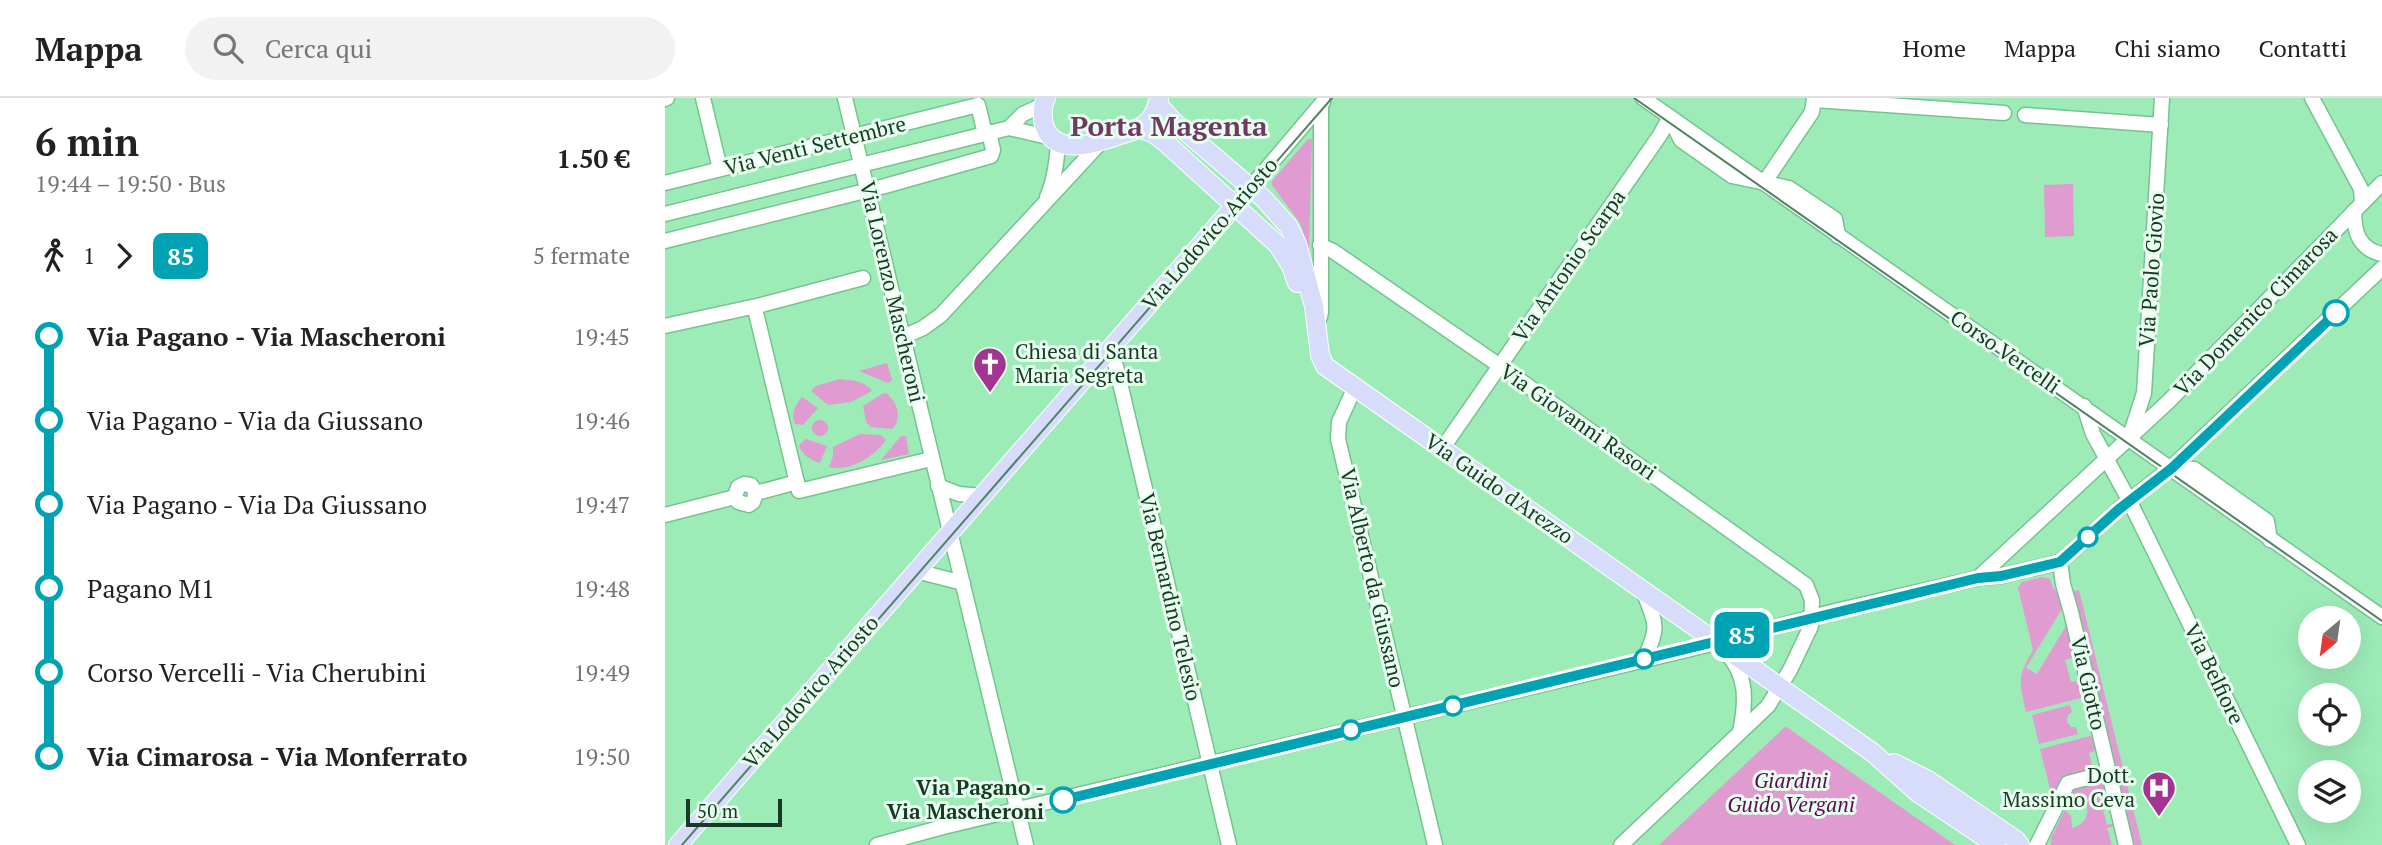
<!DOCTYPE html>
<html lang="it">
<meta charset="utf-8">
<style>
body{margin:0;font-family:"PT Serif",serif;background:#f2f2f2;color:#222;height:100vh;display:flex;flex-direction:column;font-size:26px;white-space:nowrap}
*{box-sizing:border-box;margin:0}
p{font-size:23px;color:#767676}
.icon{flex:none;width:38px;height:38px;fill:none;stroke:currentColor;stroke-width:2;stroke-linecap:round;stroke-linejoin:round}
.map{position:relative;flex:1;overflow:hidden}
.drawer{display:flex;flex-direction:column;background:#fff;width:665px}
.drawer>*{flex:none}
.badge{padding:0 14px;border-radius:10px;font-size:24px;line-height:46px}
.needle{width:46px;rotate:209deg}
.tools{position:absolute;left:1633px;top:508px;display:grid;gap:14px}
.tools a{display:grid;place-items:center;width:63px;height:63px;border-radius:50%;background:#fff;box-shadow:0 7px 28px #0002;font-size:35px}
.scale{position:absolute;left:21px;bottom:18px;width:96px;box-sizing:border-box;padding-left:7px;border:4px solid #183925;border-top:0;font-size:19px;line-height:24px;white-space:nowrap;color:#183925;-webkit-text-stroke:5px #e8ffef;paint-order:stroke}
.map>.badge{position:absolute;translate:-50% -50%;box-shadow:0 0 0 4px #fff}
.legs{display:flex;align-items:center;gap:10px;height:77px;padding:0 35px;font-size:23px}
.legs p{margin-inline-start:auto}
.head{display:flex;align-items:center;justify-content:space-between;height:119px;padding:0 35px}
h1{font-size:38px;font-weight:800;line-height:52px}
ul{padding:0 35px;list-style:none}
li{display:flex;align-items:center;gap:24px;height:84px;font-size:26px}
li i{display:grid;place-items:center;width:10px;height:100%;margin:0 9px;background:currentColor}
li i::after{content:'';width:18px;height:18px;margin:-9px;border:5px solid;border-radius:50%;background:#fff}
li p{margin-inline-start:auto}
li:first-child i{background:linear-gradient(#0000 50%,currentColor 0)}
li:last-child i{background:linear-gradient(currentColor 50%,#0000 0)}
header{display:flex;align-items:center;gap:42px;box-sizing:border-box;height:98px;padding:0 35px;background:#fff;border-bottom:2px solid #e0e0e0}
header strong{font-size:33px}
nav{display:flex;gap:38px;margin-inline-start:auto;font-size:24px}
.search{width:490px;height:63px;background:#f2f2f2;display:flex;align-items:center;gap:18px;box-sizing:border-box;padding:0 24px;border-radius:38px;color:#767676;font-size:26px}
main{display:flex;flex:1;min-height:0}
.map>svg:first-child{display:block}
.green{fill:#e09bd1}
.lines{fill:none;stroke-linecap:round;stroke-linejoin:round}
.minor-casing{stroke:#75c391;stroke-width:17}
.major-casing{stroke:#fff;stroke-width:20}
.minor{stroke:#fff;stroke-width:14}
.major{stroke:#d6dcfa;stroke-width:18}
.tram{stroke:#4f8362;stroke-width:2}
.line-1-casing{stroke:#fff;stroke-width:16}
.line-1{stroke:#00a3b4;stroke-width:10}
.stop-1-dot{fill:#fff;stroke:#00a3b4;stroke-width:3.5}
.labels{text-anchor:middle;stroke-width:6;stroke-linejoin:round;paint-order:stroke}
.street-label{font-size:21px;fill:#183925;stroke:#e8ffef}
.poi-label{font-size:21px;fill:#183925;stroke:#e8ffef;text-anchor:start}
.park-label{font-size:21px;font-style:italic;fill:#600655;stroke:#e8ffef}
.stop-label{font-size:21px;font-weight:bold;fill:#183925;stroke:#e8ffef;text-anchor:end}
.district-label{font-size:28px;font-weight:bold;fill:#703865;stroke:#e8ffef}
</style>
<header>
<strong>Mappa</strong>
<div class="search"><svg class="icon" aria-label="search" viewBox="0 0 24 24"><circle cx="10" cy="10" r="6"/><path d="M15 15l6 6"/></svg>Cerca qui</div>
<nav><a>Home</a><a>Mappa</a><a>Chi siamo</a><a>Contatti</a></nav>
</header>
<main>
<section class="drawer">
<div class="head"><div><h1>6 min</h1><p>19:44 – 19:50 · Bus</p></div><b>1.50 €</b></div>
<div class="legs"><svg class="icon" aria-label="walk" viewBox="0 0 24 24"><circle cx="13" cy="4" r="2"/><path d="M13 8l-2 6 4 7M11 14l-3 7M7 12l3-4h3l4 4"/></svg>1<svg class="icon" aria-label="forward" viewBox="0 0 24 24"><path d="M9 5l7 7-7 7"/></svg><b class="badge" style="background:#00a3b4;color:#fff">85</b><p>5 fermate</p></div>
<ul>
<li><i style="color:#00a3b4"></i><b>Via Pagano - Via Mascheroni</b><p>19:45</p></li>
<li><i style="color:#00a3b4"></i><span>Via Pagano - Via da Giussano</span><p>19:46</p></li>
<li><i style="color:#00a3b4"></i><span>Via Pagano - Via Da Giussano</span><p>19:47</p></li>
<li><i style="color:#00a3b4"></i><span>Pagano M1</span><p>19:48</p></li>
<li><i style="color:#00a3b4"></i><span>Corso Vercelli - Via Cherubini</span><p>19:49</p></li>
<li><i style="color:#00a3b4"></i><b>Via Cimarosa - Via Monferrato</b><p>19:50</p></li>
</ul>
</section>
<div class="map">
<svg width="1717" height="747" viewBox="0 0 1717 747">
<rect width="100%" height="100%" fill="#9decb8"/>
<g class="green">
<polygon points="643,41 647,41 644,151 635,125 607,87 607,83"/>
<polygon points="1408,86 1409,138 1380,139 1379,87"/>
<polygon points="222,265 227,282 223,285 194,273"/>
<path d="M 175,281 C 186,282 201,283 207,293 L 186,304 L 163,307 L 146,293 L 151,288 Z"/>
<path d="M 221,295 C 232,303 238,321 227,331 L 206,329 L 201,324 L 198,308 L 217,296 Z"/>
<path d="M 137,299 L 153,310 L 138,327 L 130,326 C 125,317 130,307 137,299 Z"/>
<circle cx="155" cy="330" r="8"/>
<path d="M 195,336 L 216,337 L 221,342 C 209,359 185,374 164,369 L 168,358 L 168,349 Z"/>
<polygon points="236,338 241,338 244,356 216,362"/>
<path d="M 141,341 L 162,348 L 155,365 C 145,362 136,356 134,347 Z"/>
<path d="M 1377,479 L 1385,481 L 1389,492 L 1393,491 L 1398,509 L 1361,570 L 1372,576 L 1402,526 L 1410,559 L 1400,562 L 1406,584 L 1416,582 L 1420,599 L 1361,614 C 1354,583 1352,580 1368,552 L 1353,490 L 1357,484 Z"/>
<polygon points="1414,492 1477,747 1467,747 1404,494"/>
<polygon points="1405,607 1407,614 1403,617 1402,624 1406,629 1411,629 1413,636 1374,646 1367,617"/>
<polygon points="1120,629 1123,630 1290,747 994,747"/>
<polygon points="1429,637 1433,652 1424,655 1428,671 1388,703 1375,651"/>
<path d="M 1440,679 L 1443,693 L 1434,696 L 1442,727 L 1451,725 L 1452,727 L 1442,730 L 1447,747 L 1386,747 L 1386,740 L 1400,712 L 1406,718 L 1407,730 C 1420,727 1426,716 1420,703 L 1402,691 Z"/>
</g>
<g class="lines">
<g class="minor-casing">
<g id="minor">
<polyline points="38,0 55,71"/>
<polyline points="180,0 361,747"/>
<polyline points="978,0 1717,519"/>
<polyline points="1647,0 1696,91 1697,105"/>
<polyline points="0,1 2,0"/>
<polyline points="1149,2 1339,15"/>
<polyline points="1360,17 1496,27"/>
<polyline points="1005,20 1016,42 1067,78 1124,90 1170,121 1173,138"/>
<polyline points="344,30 387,40"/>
<polyline points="0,85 313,7 320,36"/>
<polyline points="1099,85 1147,14 1149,0"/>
<polyline points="586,89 658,4"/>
<path d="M 382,99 C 390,81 392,63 393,44"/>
<path d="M 1689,113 C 1689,134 1694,151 1717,156"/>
<polyline points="0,116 344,30 358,16 378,7"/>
<polyline points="0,143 220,88 326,58 328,52 324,34"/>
<polyline points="655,147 668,153 835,268 1141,487 1147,502 1146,528 1125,572 1103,608 956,747"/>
<polyline points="91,215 134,393 266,361"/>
<polyline points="655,219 656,214 656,7"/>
<polyline points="0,228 96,207 198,180"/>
<polyline points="238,239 258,230 276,217 437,43"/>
<polyline points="443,252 451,268 564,747"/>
<polyline points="690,289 674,324 673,341 770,747"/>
<polyline points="1419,308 1428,336 1465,404 1633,747"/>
<polyline points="1464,341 1479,295 1497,0"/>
<polyline points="777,351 995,37 1005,19"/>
<polyline points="1508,370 1529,371 1602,423 1605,442"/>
<polyline points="273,388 294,396 317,398"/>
<polyline points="91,395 132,384"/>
<polyline points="70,399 73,389 79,386 86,387 91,395"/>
<polyline points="70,399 73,404 84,407 88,404 91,395"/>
<polyline points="0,417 70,399"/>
<polyline points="1395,464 1398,486 1406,514 1461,747"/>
<polyline points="251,473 298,485"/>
<polyline points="1313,480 1504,303 1717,85"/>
<path d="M 978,493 C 991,525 995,529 979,561"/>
<path d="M 1061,555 C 1083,577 1081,605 1075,634"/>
<polyline points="212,747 278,729 1051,545 1170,513 1313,480 1336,478 1395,464 1453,412 1507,369 1717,170"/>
<polyline points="1372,747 1403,685 1445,674"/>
</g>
</g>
<g class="major-casing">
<g id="major">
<path d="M 381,0 C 377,8 377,18 379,27 C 389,59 429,46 452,38 C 462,35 474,32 482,24 C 489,18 492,9 494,0"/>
<polyline points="493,6 508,23 599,101 624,129 632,146 649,208 655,257 660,268 1207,654 1253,695 1331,747"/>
<polyline points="474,31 488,35 501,45 613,147 626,168 632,185"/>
<polyline points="1229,665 1263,682 1351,742 1355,747"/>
<polyline points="13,747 586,89"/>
</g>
</g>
<use href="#minor" class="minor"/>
<use href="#major" class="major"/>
<g class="tram">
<polyline points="969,0 1717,523"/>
<polyline points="17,747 667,0"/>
</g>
</g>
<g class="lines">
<g class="line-1-casing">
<polyline id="line-1" points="398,702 1313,480 1336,478 1395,464 1453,412 1507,370 1671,215"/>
</g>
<use href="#line-1" class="line-1"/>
</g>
<defs>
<g id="church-pin" transform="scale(1.75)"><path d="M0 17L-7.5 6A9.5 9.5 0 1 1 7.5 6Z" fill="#a33491" stroke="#e8ffef"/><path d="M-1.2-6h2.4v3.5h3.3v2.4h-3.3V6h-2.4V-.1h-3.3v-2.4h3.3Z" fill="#fff"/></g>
<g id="hospital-pin" transform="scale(1.75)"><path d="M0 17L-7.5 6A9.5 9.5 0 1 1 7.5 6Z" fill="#a33491" stroke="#e8ffef"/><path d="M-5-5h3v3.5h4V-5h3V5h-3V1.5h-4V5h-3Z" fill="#fff"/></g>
</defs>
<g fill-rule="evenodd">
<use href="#church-pin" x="325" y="266"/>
<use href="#hospital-pin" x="1494" y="690"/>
</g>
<g class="stop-1-dot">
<circle cx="1671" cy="215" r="12"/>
<circle cx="1423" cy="439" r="9"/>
<circle cx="979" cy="561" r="9"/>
<circle cx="788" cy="608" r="9"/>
<circle cx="686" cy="632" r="9"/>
<circle cx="398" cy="702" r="12"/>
</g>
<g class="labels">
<g class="street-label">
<text transform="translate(150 48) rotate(-14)" y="7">Via Venti Settembre</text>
<text transform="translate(545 136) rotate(-49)" y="7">Via Lodovico Ariosto</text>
<text transform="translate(904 168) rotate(-55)" y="7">Via Antonio Scarpa</text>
<text transform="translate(1487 172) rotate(-86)" y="7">Via Paolo Giovio</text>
<text transform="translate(227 194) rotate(77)" y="7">Via Lorenzo Mascheroni</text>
<text transform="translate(1591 214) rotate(-46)" y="7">Via Domenico Cimarosa</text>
<text transform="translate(1340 254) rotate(35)" y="7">Corso Vercelli</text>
<text transform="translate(913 324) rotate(35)" y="7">Via Giovanni Rasori</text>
<text transform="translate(834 391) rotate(35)" y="7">Via Guido d'Arezzo</text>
<text transform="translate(707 480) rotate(77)" y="7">Via Alberto da Giussano</text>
<text transform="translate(505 499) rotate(77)" y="7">Via Bernardino Telesio</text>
<text transform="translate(1549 576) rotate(64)" y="7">Via Belfiore</text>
<text transform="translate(1423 585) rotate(77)" y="7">Via Giotto</text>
<text transform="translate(146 594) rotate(-49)" y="7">Via Lodovico Ariosto</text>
</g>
<g class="poi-label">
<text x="350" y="261">Chiesa di Santa<tspan x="350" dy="24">Maria Segreta</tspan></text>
<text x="1470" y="685" text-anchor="end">Dott.<tspan x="1470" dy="24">Massimo Ceva</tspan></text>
</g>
<g class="park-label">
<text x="1126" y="690">Giardini<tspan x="1126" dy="24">Guido Vergani</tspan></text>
</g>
<g class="stop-label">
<text x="379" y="697">Via Pagano -<tspan x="379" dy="24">Via Mascheroni</tspan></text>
</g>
<g class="district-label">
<text x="504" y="38">Porta Magenta</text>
</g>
</g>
</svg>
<div class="tools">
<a><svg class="needle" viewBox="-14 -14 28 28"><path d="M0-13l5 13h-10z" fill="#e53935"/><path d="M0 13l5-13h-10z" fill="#767676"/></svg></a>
<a><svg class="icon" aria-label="locate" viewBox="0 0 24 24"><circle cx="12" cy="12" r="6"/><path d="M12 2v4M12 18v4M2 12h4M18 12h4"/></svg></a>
<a><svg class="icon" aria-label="layers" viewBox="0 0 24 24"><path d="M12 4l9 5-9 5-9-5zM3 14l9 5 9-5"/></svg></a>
</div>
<div class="scale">50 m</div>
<b class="badge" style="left:1077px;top:537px;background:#00a3b4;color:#fff">85</b>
</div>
</main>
